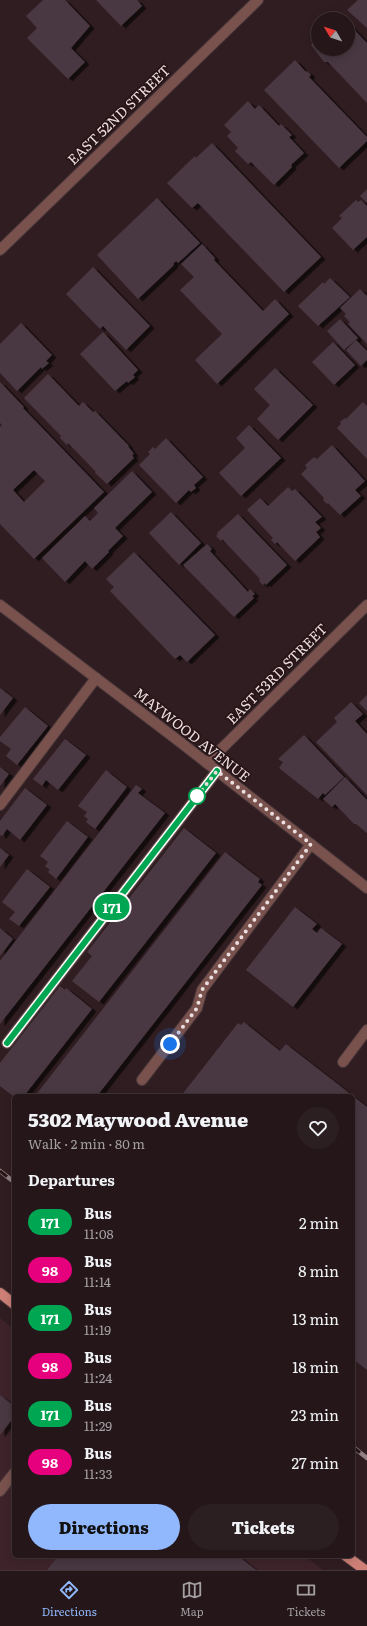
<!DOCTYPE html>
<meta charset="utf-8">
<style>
body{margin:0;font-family:Literata,serif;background:#2c1f22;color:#f1f3f6;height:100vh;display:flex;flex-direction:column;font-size:15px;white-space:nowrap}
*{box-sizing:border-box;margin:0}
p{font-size:13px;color:#a39fa2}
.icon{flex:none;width:22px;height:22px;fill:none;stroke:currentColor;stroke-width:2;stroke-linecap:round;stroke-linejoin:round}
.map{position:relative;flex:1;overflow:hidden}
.details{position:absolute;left:12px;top:1094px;width:343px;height:464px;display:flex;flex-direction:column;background:#241619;border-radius:6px;box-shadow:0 2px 10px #0003,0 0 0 1px #413538}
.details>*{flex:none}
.badge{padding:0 8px;border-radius:13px;font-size:14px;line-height:26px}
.needle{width:26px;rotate:309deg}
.tools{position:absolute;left:311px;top:12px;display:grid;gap:8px}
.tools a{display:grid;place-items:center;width:44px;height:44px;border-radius:50%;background:#241619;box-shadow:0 2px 10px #0003,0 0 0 1px #413538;font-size:20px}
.you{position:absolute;width:20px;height:20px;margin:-10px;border:3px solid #fff;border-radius:50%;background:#1a73e8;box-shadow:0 0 0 6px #1a73e833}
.map>.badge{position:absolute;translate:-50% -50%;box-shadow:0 0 0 2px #fff}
h2{padding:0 16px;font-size:15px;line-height:36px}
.round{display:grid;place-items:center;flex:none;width:42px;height:42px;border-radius:21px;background:#2c1f22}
.headline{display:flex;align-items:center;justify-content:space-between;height:68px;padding:0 16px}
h1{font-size:19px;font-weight:800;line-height:30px}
.action{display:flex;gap:8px;margin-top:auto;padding:8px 16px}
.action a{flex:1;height:46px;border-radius:24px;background:#91b8fd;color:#111;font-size:16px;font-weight:800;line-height:46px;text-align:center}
.action a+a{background:#2c1f22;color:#f1f3f6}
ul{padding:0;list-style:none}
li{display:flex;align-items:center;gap:12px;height:48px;padding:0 16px}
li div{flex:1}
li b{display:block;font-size:15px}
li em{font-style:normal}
li .badge{min-width:44px;font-weight:700;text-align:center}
.tabs{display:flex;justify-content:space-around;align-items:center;height:56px;border-top:1px solid #413538;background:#241619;font-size:11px;color:#a39fa2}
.tabs a{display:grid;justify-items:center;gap:2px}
.tabs .active{color:#91b8fd}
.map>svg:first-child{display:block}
.built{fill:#3e242a}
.building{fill:#4a3842;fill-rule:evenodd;filter:url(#shadow)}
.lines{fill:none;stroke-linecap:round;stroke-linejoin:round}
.minor-casing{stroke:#4a383c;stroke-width:12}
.major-casing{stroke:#4a383c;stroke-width:12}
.minor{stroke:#79524d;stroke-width:10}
.major{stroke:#ce8076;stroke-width:10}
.rail-casing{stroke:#928285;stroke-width:4.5}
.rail{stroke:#261417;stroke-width:3;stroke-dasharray:9;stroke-linecap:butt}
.line-casing{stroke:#fff;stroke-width:9}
.line{stroke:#00a651;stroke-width:6}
.walk{stroke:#ecdee0;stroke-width:4;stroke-dasharray:0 7.2}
.stop-dot{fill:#fff;stroke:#00a651;stroke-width:2}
.labels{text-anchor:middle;stroke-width:3.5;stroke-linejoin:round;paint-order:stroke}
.street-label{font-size:14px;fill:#ecdee0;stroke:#261417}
</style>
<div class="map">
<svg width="367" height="1570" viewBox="0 0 367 1570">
<defs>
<filter id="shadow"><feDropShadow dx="4.5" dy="2.5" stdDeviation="0" flood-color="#0009"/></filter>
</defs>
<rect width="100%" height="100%" fill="#301d21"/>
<polygon class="built" points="0,1318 14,1329 14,1556 305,1556 323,1570 0,1570"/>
<g class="building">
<polygon points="43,0 65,0 90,26 71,48 85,62 68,79 27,38 37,28 26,16"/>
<polygon points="96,0 137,0 142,6 121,26"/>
<polygon points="358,0 367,0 367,28 347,10"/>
<polygon points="348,23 367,43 367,103 328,62 324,62 311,45 318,38 318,49 348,49"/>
<polygon points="295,60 306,72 307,71 311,75 309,77 367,137 367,141 339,168 264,90"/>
<polygon points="248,101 255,109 259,105 279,126 281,124 292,135 289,137 304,153 291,165 292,167 274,185 251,162 248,164 235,151 238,148 227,136 231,132 224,125"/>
<polygon points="212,143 321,257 284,292 198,203 192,208 167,183 195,156 196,158"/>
<polygon points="367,189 367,203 360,196"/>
<polygon points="157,198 200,243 178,263 176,261 173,264 174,265 138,299 97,255"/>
<polygon points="356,200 358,202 361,200 367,206 367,237 353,250 332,228 342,218 339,216"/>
<polygon points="202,244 215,258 214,260 263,311 275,299 289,314 217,384 195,360 222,334 180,290 194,277 181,264"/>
<polygon points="93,267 150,326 126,350 103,326 100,329 66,294"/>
<polygon points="330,278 350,297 318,326 298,306 323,282 324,284"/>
<polygon points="360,289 367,296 367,344 348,324 350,322 344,316 346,314 340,308"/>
<polygon points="340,319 358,338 344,350 327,331"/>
<polygon points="21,323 52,355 46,361 49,363 42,369 41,367 17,391 0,373 0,344"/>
<polygon points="103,332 138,370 133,375 135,377 128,383 127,381 115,391 80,354"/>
<polygon points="356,340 367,351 367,360 361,366 346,350"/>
<polygon points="333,342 355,365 334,385 312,362"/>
<polygon points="275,368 313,405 278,440 257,419 270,405 254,389"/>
<polygon points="48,374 79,406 83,402 93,412 95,411 129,446 128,446 134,454 132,455 134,458 107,484 95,473 96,472 68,443 67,445 60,438 61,436 24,398"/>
<path d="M 0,382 L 24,407 L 23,408 L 104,492 L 34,559 L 0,524 L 0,427 L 2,425 L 0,423 ZM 34,470 L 45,481 L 24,502 L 13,490 Z"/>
<polygon points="363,402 367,406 367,459 337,428 341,424 340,422 345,418 346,419"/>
<polygon points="249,425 281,458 241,496 219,473 245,448 236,438"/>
<polygon points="166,438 203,477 194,485 196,488 191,492 189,490 176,503 139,465 150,454 148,452 153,447 155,449"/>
<polygon points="332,445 365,481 355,490 361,496 340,515 328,503 327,504 323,500 324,498 301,474 307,468 305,465 314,457 317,459"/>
<polygon points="132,471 152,492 115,528 123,536 108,551 109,552 92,569 85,561 65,582 42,558 85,516 90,521 98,513 94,508"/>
<polygon points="288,487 292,491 295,489 322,517 315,522 321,528 316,532 320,537 295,561 277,542 275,544 271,540 273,538 247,510 260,498 268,506"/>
<polygon points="171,512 201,543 179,565 149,533"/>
<polygon points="238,514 287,565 266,585 265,583 263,585 259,581 260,579 222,539 221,541 216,536 218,534 217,533"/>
<polygon points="207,544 212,549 210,551 248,592 250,589 255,594 252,596 254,598 234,617 183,565"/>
<polygon points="134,552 215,635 187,662 180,655 175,659 110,591 114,587 106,579"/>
<polygon points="0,688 13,698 0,715"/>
<polygon points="367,695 367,711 359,703"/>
<polygon points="351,702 363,714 355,721 367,734 367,795 316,742 337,722 334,718"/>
<polygon points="25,707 48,726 17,765 6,756 11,749 0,741 0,737"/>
<polygon points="304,735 344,777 325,795 323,793 318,799 279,768 283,762 278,759"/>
<polygon points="65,739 86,755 58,790 46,780 42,786 33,779"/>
<polygon points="0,767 9,774 0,786"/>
<polygon points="106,770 127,787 95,829 86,822 88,819 84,816 87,812 78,806"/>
<polygon points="345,777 367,800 367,833 356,824 354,824 335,804 332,807 323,799"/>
<polygon points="136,785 142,789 138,793 165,813 0,1024 0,961"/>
<polygon points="25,788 47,805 20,840 7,829 2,836 0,835 0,821"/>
<polygon points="67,821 88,837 56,879 48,872 50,870 45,866 48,862 40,856"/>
<polygon points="184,828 216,853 99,1002 72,981 92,956 87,952"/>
<polygon points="0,848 9,855 0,867"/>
<polygon points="225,852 260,879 258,882 262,885 97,1096 35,1096"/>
<polygon points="27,869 50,887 19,926 9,919 15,912 2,902"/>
<polygon points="295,907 317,924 312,929 317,933 321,928 342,944 293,1007 246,970"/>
<polygon points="0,928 13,939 0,956"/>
<polygon points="60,986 65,990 66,988 92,1009 24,1096 13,1096 0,1086 0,1063"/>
<polygon points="244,1022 280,1051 286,1044 353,1096 181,1096 238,1023 241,1025"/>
<polygon points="353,1096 367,1107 367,1370 353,1359"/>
<polygon points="0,1395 14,1406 14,1417 0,1435"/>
<polygon points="58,1556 238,1556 256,1570 47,1570"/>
</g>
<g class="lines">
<g class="minor-casing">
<g id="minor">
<polyline points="0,250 258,0"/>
<polyline points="0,605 180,742 367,888"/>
<polyline points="207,763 367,605"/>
<polyline points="0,805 96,678"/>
<polyline points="7,1043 217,771"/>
<polyline points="343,1062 367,1030"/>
<polyline points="142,1080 197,1008 202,990 311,844"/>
<polyline points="0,1491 14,1473"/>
</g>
</g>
<g class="major-casing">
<g id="major">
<polyline points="0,1293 14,1304"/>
<polyline points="346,1556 365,1570"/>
</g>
</g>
<use href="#minor" class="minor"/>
<use href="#major" class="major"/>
<g class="rail-casing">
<g id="rail">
<polyline points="0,1171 14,1182"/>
<polyline points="353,1447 367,1458"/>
</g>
</g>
<use href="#rail" class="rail"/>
</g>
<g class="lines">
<g class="line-casing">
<polyline id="line" points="7,1043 217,771"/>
</g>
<use href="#line" class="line"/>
<polyline class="walk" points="170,1044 197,1008 202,990 311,844 217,771 197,796"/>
</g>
<circle class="stop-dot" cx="197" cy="796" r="8"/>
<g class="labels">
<g class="street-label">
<text transform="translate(119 115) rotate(-44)" y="5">EAST 52ND STREET</text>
<text transform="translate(277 674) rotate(-45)" y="5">EAST 53RD STREET</text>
<text transform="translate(192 735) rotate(38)" y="5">MAYWOOD AVENUE</text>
</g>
</g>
</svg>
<div class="tools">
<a><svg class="needle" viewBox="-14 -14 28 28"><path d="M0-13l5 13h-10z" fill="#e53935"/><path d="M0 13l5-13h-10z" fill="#a39fa2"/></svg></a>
</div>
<div class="you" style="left:170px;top:1044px"></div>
<b class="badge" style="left:112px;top:907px;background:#00a651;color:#fff">171</b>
<section class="details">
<div class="headline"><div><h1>5302 Maywood Avenue</h1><p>Walk · 2 min · 80 m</p></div><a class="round"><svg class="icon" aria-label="heart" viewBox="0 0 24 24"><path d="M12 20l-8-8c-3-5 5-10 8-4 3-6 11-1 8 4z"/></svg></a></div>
<h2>Departures</h2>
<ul>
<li><span class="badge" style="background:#00a651;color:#fff">171</span><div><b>Bus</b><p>11:08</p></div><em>2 min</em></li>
<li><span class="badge" style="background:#e6007e;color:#fff">98</span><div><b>Bus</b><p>11:14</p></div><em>8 min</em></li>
<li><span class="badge" style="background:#00a651;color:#fff">171</span><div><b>Bus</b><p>11:19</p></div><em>13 min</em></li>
<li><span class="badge" style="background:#e6007e;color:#fff">98</span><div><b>Bus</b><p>11:24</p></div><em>18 min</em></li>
<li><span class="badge" style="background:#00a651;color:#fff">171</span><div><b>Bus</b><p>11:29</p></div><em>23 min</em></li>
<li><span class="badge" style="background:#e6007e;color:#fff">98</span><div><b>Bus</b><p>11:33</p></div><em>27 min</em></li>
</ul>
<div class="action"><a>Directions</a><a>Tickets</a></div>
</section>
</div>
<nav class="tabs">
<a class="active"><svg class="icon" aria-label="directions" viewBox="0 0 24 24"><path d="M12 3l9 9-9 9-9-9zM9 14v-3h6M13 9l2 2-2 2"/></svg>Directions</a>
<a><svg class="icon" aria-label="map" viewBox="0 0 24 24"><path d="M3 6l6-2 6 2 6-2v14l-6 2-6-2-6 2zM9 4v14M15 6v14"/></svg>Map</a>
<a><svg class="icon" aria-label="tickets" viewBox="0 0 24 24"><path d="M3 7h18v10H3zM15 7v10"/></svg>Tickets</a>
</nav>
